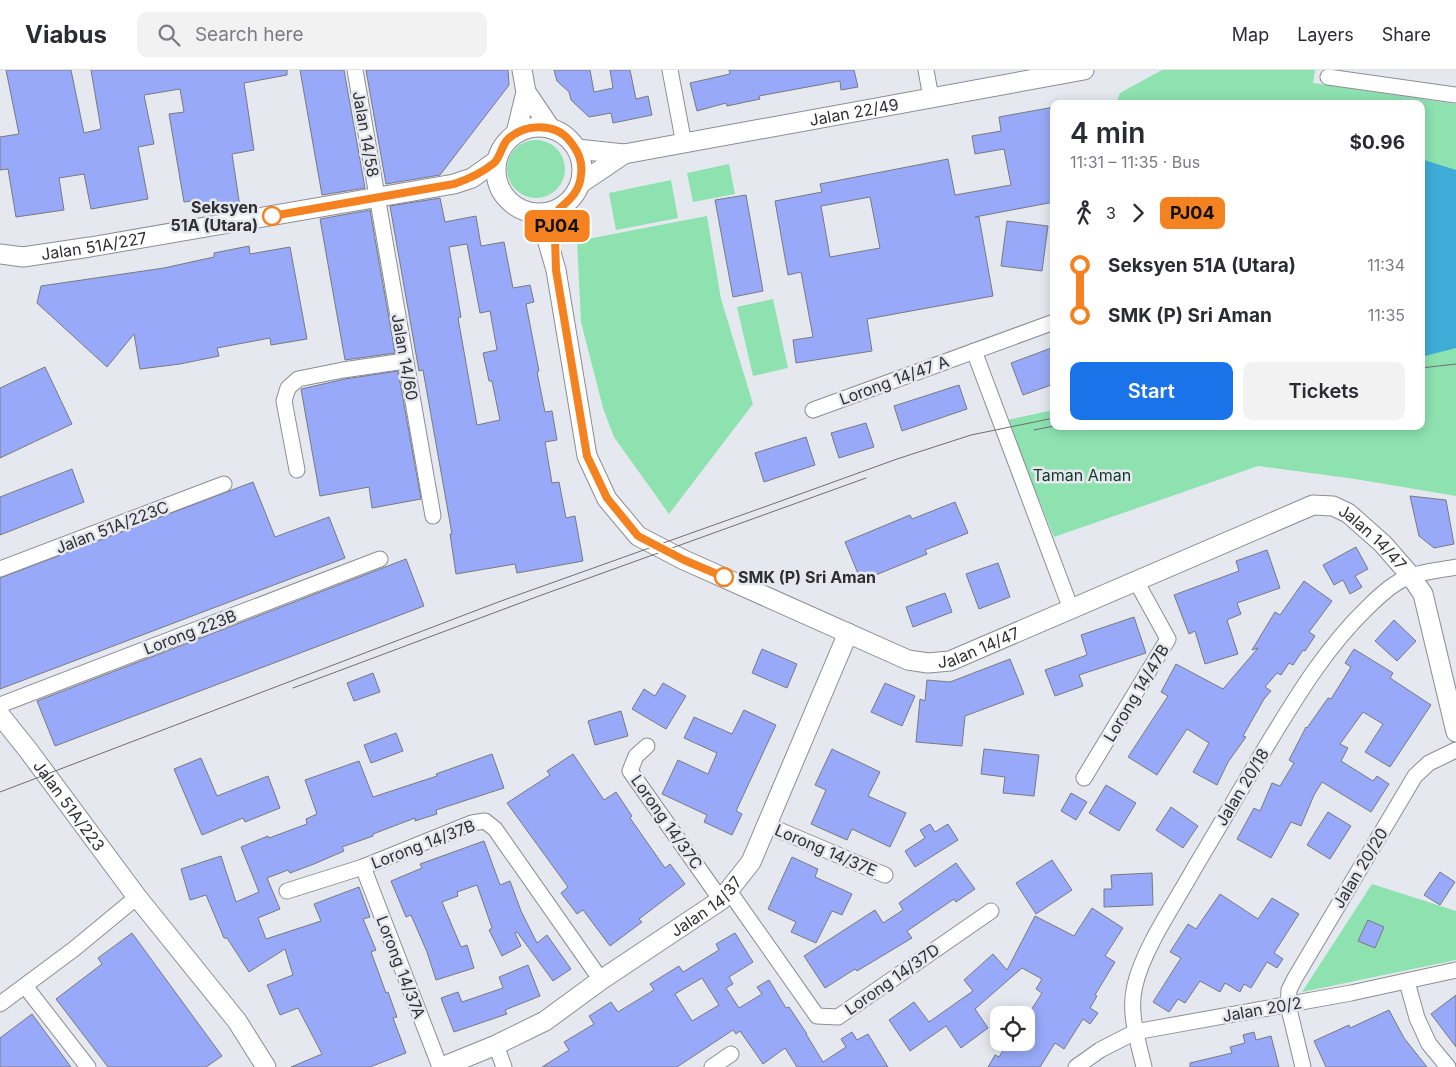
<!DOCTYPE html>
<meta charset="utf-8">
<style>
body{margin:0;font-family:Inter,sans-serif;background:#f2f2f3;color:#2b2b33;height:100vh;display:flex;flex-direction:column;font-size:19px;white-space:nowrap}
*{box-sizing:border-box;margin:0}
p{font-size:16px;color:#7c7c81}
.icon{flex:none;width:28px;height:28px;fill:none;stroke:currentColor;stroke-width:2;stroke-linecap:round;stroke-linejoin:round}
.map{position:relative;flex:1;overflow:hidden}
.side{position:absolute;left:1050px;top:30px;width:375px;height:330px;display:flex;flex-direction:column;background:#fff;border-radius:10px;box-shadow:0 2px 12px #0003}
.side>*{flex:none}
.badge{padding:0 10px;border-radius:8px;font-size:18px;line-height:32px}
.buttons{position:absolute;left:990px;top:936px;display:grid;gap:10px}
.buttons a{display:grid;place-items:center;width:45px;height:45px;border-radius:10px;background:#fff;box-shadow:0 2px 12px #0003;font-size:25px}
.map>.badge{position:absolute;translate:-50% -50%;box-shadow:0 0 0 2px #fff}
.legs{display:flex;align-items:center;gap:8px;height:55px;padding:0 20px;font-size:16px}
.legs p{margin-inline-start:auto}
.overview{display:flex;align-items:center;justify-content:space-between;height:85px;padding:0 20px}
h1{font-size:28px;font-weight:600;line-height:38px}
.primary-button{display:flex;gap:10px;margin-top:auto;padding:10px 20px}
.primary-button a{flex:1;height:58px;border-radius:10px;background:#1a73e8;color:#fff;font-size:20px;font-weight:600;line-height:58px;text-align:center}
.primary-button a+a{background:#f2f2f3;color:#2b2b33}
ul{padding:0 20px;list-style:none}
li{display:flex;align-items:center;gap:18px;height:50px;font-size:19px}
li i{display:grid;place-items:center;width:8px;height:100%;margin:0 6px;background:currentColor}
li i::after{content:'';width:12px;height:12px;margin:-6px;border:4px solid;border-radius:50%;background:#fff}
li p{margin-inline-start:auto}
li:first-child i{background:linear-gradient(#0000 50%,currentColor 0)}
li:last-child i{background:linear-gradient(currentColor 50%,#0000 0)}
header{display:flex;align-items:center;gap:30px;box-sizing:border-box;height:70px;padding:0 25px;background:#fff;border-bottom:1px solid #e1e1e2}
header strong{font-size:24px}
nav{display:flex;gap:28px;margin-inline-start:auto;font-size:18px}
.search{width:350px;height:45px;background:#f2f2f3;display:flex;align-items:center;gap:12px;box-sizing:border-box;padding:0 18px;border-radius:10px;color:#7c7c81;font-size:19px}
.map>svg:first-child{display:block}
.green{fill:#8de2b0}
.water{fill:#3dadd8}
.building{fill:#97a9f8;stroke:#787a80;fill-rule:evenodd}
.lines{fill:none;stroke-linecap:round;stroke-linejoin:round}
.minor-casing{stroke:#8c8d94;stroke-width:17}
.tertiary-casing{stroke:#8c8d94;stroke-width:21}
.minor{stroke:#fff;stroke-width:15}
.tertiary{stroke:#fff;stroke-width:19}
.tram{stroke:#6e6e73;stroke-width:1}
.line-1-casing{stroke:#fff;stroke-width:11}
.line-1{stroke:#f58220;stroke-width:8}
.stop-1-dot{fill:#fff;stroke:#f58220;stroke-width:2.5}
.labels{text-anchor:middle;stroke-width:5;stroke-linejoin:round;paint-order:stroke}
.street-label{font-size:16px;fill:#2f2f32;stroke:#e6e8f0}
.stop-label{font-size:16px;font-weight:bold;fill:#2f2f32;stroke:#e6e8f0;text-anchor:end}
.park-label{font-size:16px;fill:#123a25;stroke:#e6e8f0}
</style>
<header>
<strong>Viabus</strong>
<div class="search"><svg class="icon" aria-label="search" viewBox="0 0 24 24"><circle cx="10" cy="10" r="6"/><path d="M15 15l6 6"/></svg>Search here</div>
<nav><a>Map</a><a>Layers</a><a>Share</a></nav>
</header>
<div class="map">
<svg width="1456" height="997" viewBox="0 0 1456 997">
<rect width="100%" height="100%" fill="#e6e8f0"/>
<g class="green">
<polygon points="1162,0 1315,0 1313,13 1456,34 1456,426 1355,409 1258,396 1054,467 1007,350 1054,340 1054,356 1421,356 1421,34 1116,34 1120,23"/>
<circle cx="536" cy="99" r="29"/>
<polygon points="729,94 735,124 693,132 687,103"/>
<polygon points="671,110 678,148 616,160 609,123"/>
<polygon points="707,146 721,229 753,334 669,444 614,367 603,338 581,252 577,171"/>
<polygon points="773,229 788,298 753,306 737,237"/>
<polygon points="1372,814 1456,841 1456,890 1302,922"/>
</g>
<polygon class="water" points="1421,89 1456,100 1456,278 1421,287"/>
<g class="building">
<polygon points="6,0 71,0 84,63 101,59 91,0 287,0 287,5 244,13 254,80 232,84 240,137 202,142 200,130 184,132 169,44 184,42 180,19 144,25 154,74 138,77 148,129 91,139 84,104 59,108 64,140 16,147 8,99 0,100 0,67 19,64"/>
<polygon points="300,0 344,0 365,118 322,125"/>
<polygon points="366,0 508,0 509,15 440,105 386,114"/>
<polygon points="554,0 590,0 594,22 613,18 610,0 630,0 636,29 648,26 652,45 613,53 611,43 589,47 571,30 569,22 557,11"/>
<polygon points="729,0 854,0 858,17 841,20 840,11 759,26 760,29 727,36 726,33 697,41 690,13 730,4"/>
<path d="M 1054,37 L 1054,132 L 975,147 L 979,147 L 993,226 L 867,249 L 872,281 L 796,293 L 793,270 L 813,267 L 801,202 L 788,205 L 775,131 L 822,122 L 820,114 L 948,89 L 955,125 L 1011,115 L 1004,79 L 975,84 L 972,66 L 1001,61 L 999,47 ZM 870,127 L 880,178 L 830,187 L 821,136 Z"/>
<polygon points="746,125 763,221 733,227 715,130"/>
<path d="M 440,128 L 445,152 L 476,146 L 481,176 L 504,172 L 513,218 L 530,215 L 534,232 L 526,234 L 539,301 L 537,302 L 545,342 L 552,341 L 557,370 L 545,372 L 552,413 L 559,412 L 566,448 L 575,446 L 583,491 L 517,503 L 515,494 L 456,504 L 450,464 L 452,464 L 423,300 L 419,301 L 390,136 ZM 467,174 L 480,243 L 490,241 L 497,280 L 483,283 L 489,311 L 492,311 L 500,350 L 477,355 L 458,248 L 461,247 L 449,177 Z"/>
<polygon points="370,140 395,283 345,290 320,149"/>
<polygon points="1007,151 1048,156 1042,201 1001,196"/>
<polygon points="249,176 250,184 290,177 307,269 271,275 270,268 217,278 219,286 180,294 140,299 134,264 107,297 37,233 41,216 164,198 214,187 214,183"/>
<polygon points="1054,277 1054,314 1023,325 1011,293"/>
<polygon points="45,297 72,354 0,388 0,318"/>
<polygon points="398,301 421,429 372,438 369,417 320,426 301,319 345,309"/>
<polygon points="959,315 967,339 902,361 894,336"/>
<polygon points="866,353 874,377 839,388 831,363"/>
<polygon points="806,367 815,395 764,412 755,383"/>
<polygon points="72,399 84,432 0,465 0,427"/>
<polygon points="253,412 275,467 329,447 345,488 0,619 0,508"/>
<polygon points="1410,426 1446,430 1454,474 1434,478 1419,466"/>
<polygon points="955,432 968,463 925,480 927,484 861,511 845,472 910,445 912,449"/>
<polygon points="1356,477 1368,499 1355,506 1362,517 1350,524 1343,510 1334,515 1323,495"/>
<polygon points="1267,480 1280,518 1237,533 1241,544 1227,550 1238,584 1205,594 1195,561 1189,564 1174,525 1239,501 1236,491"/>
<polygon points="406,489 424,536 55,676 37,631"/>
<polygon points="998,493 1010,527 979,539 966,504"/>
<polygon points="1304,511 1332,531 1309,562 1315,566 1305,581 1303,580 1293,595 1289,593 1281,605 1277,603 1265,617 1271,621 1264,629 1243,666 1246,667 1228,692 1217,715 1193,702 1209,673 1187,659 1157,705 1128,687 1168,626 1161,622 1176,594 1223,619 1258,578 1252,580 1275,542 1280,545"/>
<polygon points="945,523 952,542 913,557 906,537"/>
<polygon points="1134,547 1146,583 1079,605 1083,616 1055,626 1045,600 1087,585 1081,565"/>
<polygon points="1394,550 1416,571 1397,591 1375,571"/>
<polygon points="762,579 797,594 787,618 752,603"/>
<polygon points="1354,579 1393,603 1390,608 1431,635 1390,697 1365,682 1383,654 1363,642 1340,674 1348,678 1341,691 1373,711 1377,706 1389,714 1371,742 1322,712 1314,725 1301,756 1291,752 1271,788 1237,769 1254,738 1260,741 1272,713 1280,716 1294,693 1289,690 1306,657 1307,658 1328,628 1331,629 1351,597 1345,593"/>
<polygon points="1010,589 1024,624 965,646 962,676 916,672 920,629 925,631 927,610 950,612"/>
<polygon points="373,603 380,622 354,631 347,613"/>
<polygon points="663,613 686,626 666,659 632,639 644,619 655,626"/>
<polygon points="885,613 915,626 902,656 871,642"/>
<polygon points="744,640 776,655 736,741 742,744 732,765 704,752 707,745 662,724 678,690 708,704 717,683 684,668 694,647 732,664"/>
<polygon points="621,641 628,666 595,675 588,651"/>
<polygon points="396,663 403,681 371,693 364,675"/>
<polygon points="832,679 880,702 868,726 906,743 890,777 852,759 847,770 811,754 826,720 815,715"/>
<polygon points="984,679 1039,685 1034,726 1003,723 1005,707 981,704"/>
<polygon points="492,684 504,718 436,740 437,744 415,751 415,748 373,764 373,766 342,777 344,781 314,794 290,803 288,800 267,808 280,839 258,848 266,869 321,851 314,834 359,817 370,847 363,849 376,880 371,882 386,923 388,922 397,947 393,948 406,983 370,997 291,997 322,984 298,938 280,945 267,915 293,905 285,879 249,902 227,868 224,868 206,825 190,830 181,799 221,786 236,832 259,822 241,777 268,766 269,768 307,754 306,749 317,744 305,710 359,691 373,727 437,706 436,704"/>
<polygon points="573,684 604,730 616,722 632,746 630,748 665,798 670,794 685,814 639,849 642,852 610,876 583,840 577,844 561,823 568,817 507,733 550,705 547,701"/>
<polygon points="201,688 217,726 268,706 280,738 245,752 243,748 202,765 174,699"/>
<polygon points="1106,715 1136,733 1119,761 1089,743"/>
<polygon points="1071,723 1087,732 1076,750 1061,741"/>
<polygon points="1171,737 1198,756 1183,778 1156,760"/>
<polygon points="1328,742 1351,756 1330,789 1307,775"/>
<polygon points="930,754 935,762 948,754 958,770 915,797 905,781 925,768 920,760"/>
<polygon points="484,771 500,815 510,811 521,841 537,873 547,865 571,899 553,911 517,862 515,863 521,876 502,886 489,860 492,858 477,815 457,822 458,826 442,832 461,877 467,875 474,898 436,910 427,882 411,845 406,847 391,811 422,798 420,794"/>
<polygon points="792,787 818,799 815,807 852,824 842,845 832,841 816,873 791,862 796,852 768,839"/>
<polygon points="1052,790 1072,820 1036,844 1016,813"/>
<polygon points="956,793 975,819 956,832 954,829 907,861 912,868 857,901 855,899 825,918 804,886 875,840 883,853 903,840 899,833"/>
<polygon points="1440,802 1455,812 1440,835 1424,825"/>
<polygon points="1152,803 1153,835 1104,837 1104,819 1112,819 1111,805"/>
<polygon points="1220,824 1258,849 1272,828 1299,844 1274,883 1283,889 1277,898 1267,892 1251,918 1244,914 1240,922 1225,913 1220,922 1200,911 1185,933 1178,929 1169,942 1153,932 1181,888 1170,882 1188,854 1196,859"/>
<polygon points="1092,838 1123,858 1105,886 1115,892 1095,925 1097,926 1090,938 1098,943 1090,954 1083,949 1064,979 1055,973 1040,997 988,997 995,985 999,987 1008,972 1026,972 1026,948 1042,923 1036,919 1042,909 1022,898 975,939 988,958 961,978 946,956 910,981 889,950 914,932 929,952 973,921 964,910 993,884 1007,900 1035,846 1074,866"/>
<polygon points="1368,850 1384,857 1375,878 1358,871"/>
<polygon points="132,863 222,986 206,997 108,997 56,929 102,894 98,888"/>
<path d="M 735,863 L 753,892 L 729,907 L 733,914 L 726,918 L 739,938 L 762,924 L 757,917 L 769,910 L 786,938 L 789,937 L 807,964 L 806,964 L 823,992 L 846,977 L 841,969 L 852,962 L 857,970 L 868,964 L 888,997 L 797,997 L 785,978 L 763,994 L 740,961 L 736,964 L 733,960 L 677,997 L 542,997 L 569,980 L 564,972 L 594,954 L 589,946 L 611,932 L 618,942 L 654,920 L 650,914 L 679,896 L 683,902 L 719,880 L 716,874 ZM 702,908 L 719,935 L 692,951 L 675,924 Z"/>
<polygon points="528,895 540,926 505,940 507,944 454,962 441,928 458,922 462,932 503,918 499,907"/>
<polygon points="1456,925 1456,977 1431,944"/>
<polygon points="1389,940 1404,968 1427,997 1326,997 1314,971 1349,955 1350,958"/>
<polygon points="32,944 71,997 0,997 0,968"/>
<polygon points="1254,962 1256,970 1271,966 1279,997 1190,997 1190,993 1232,983 1230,977 1245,973 1243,965"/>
</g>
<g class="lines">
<g class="minor-casing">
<g id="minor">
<polyline points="355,0 433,446"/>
<polyline points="670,0 684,74"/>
<polyline points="926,0 931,28"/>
<polyline points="1328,7 1456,25"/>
<polyline points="974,281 1071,539"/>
<polyline points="813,340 1054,252"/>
<polyline points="297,400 284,331 288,318 298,309 343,300 405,291"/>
<polyline points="0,499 224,414"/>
<polyline points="0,635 380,489"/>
<polyline points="647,676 636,686 630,701 721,830"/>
<polyline points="1084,708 1168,569 1136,511"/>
<polyline points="767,755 885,805"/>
<polyline points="363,797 440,997"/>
<polyline points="287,821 363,797 472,753 485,751 495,759 601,910"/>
<polyline points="729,821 817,946 838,947 991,841"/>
<polyline points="1407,912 1417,948 1429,974 1448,997"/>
<polyline points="25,916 88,997"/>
<polyline points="0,934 74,879 137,827"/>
<polyline points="496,975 504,997"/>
<polyline points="712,997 731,984"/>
<polyline points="1076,997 1100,980 1135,962 1351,923 1456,900"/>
<path d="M 1144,997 C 1138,971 1128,942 1135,915 C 1144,877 1176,832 1195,797 C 1221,754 1246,710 1272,667 C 1300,621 1328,576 1366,539 C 1375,530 1384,521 1395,514 C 1413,502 1435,501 1456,497"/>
<polyline points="1303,997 1288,935 1289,920 1295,908 1415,706 1429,693 1456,680"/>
</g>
</g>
<g class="tertiary-casing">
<g id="tertiary">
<polyline points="526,22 551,59"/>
<circle cx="539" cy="100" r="43"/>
<polyline points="516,63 526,22 522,0"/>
<path id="s1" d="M 577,79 L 624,84 L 1084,0"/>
<polyline points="581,113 624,84"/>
<path id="s2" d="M 537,144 L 547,169 L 556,200 L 587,386 L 607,429 L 638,466 L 684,490 L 908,590 L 928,593 L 950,591 L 1313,435 L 1333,436 L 1348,443 L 1383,474 L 1410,505 L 1423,524 L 1456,662"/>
<path id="s3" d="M 0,184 L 23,187 L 90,177 L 454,114 L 472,108 L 496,91"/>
<path id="s4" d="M 0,645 L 28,680 L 137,827 L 237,951 L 266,997"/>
<path id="s5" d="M 442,997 L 496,975 L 545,951 L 601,910 L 721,830 L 751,792 L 848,563"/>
</g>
</g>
<use href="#minor" class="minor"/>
<use href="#tertiary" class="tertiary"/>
<g class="tram">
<polyline points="1421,298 1456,294"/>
<polyline points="1034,360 1054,356"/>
<polyline points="293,618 539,526 866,408"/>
<polyline points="0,722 501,531 767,436 897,389 971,365 1054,348"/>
</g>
</g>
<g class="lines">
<g class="line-1-casing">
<path id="line-1" d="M 272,146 L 454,114 C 469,109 482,103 494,93 C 500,88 501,77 507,70 C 523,54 554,52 569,70 C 578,81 583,91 581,105 C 580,120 571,129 559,139 L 555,168 L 556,200 L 587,386 L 607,428 L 638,466 L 684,490 L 724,507"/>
</g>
<use href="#line-1" class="line-1"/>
</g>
<g class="stop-1-dot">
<circle cx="272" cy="146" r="9"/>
<circle cx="724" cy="507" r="9"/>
</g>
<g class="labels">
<g class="street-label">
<text dy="6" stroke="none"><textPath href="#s1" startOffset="281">Jalan 22/49</textPath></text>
<text transform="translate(366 64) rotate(80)" y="6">Jalan 14/58</text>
<text dy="6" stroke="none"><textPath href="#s3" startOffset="95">Jalan 51A/227</textPath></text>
<text transform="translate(405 287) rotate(80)" y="6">Jalan 14/60</text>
<text transform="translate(894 310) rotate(-20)" y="6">Lorong 14/47 A</text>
<text transform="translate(112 457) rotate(-21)" y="6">Jalan 51A/223C</text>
<text dy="6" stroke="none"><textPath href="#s2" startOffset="1149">Jalan 14/47</textPath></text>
<text transform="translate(190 562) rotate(-21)" y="6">Lorong 223B</text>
<text dy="6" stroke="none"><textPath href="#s2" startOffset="714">Jalan 14/47</textPath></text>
<text transform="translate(1136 623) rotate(-59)" y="6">Lorong 14/47B</text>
<text transform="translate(1242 717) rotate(-59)" y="6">Jalan 20/18</text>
<text dy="6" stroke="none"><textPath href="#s4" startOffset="114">Jalan 51A/223</textPath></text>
<text transform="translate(667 752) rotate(55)" y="6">Lorong 14/37C</text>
<text transform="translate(423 774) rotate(-21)" y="6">Lorong 14/37B</text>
<text transform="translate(826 780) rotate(23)" y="6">Lorong 14/37E</text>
<text transform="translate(1360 798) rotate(-59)" y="6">Jalan 20/20</text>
<text dy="6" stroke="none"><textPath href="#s5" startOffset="311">Jalan 14/37</textPath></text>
<text transform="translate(401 897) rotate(69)" y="6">Lorong 14/37A</text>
<text transform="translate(892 909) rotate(-35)" y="6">Lorong 14/37D</text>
<text transform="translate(1262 939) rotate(-10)" y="6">Jalan 20/2</text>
</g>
<g class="stop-label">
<text x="258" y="143">Seksyen<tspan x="258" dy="18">51A (Utara)</tspan></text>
<text x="738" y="513" text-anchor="start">SMK (P) Sri Aman</text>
</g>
<g class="park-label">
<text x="1082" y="411">Taman Aman</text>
</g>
</g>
</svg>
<div class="buttons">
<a><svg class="icon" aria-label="locate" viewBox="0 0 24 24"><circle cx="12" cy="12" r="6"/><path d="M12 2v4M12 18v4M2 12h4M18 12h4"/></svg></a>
</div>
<b class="badge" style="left:557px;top:156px;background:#f58220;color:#111">PJ04</b>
<section class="side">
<div class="overview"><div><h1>4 min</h1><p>11:31 – 11:35 · Bus</p></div><b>$0.96</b></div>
<div class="legs"><svg class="icon" aria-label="walk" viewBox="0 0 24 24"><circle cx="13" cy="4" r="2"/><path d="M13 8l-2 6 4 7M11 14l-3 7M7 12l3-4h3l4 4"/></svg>3<svg class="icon" aria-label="forward" viewBox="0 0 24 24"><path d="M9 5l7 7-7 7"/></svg><b class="badge" style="background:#f58220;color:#111">PJ04</b></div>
<ul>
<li><i style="color:#f58220"></i><b>Seksyen 51A (Utara)</b><p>11:34</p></li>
<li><i style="color:#f58220"></i><b>SMK (P) Sri Aman</b><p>11:35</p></li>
</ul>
<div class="primary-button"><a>Start</a><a>Tickets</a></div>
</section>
</div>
